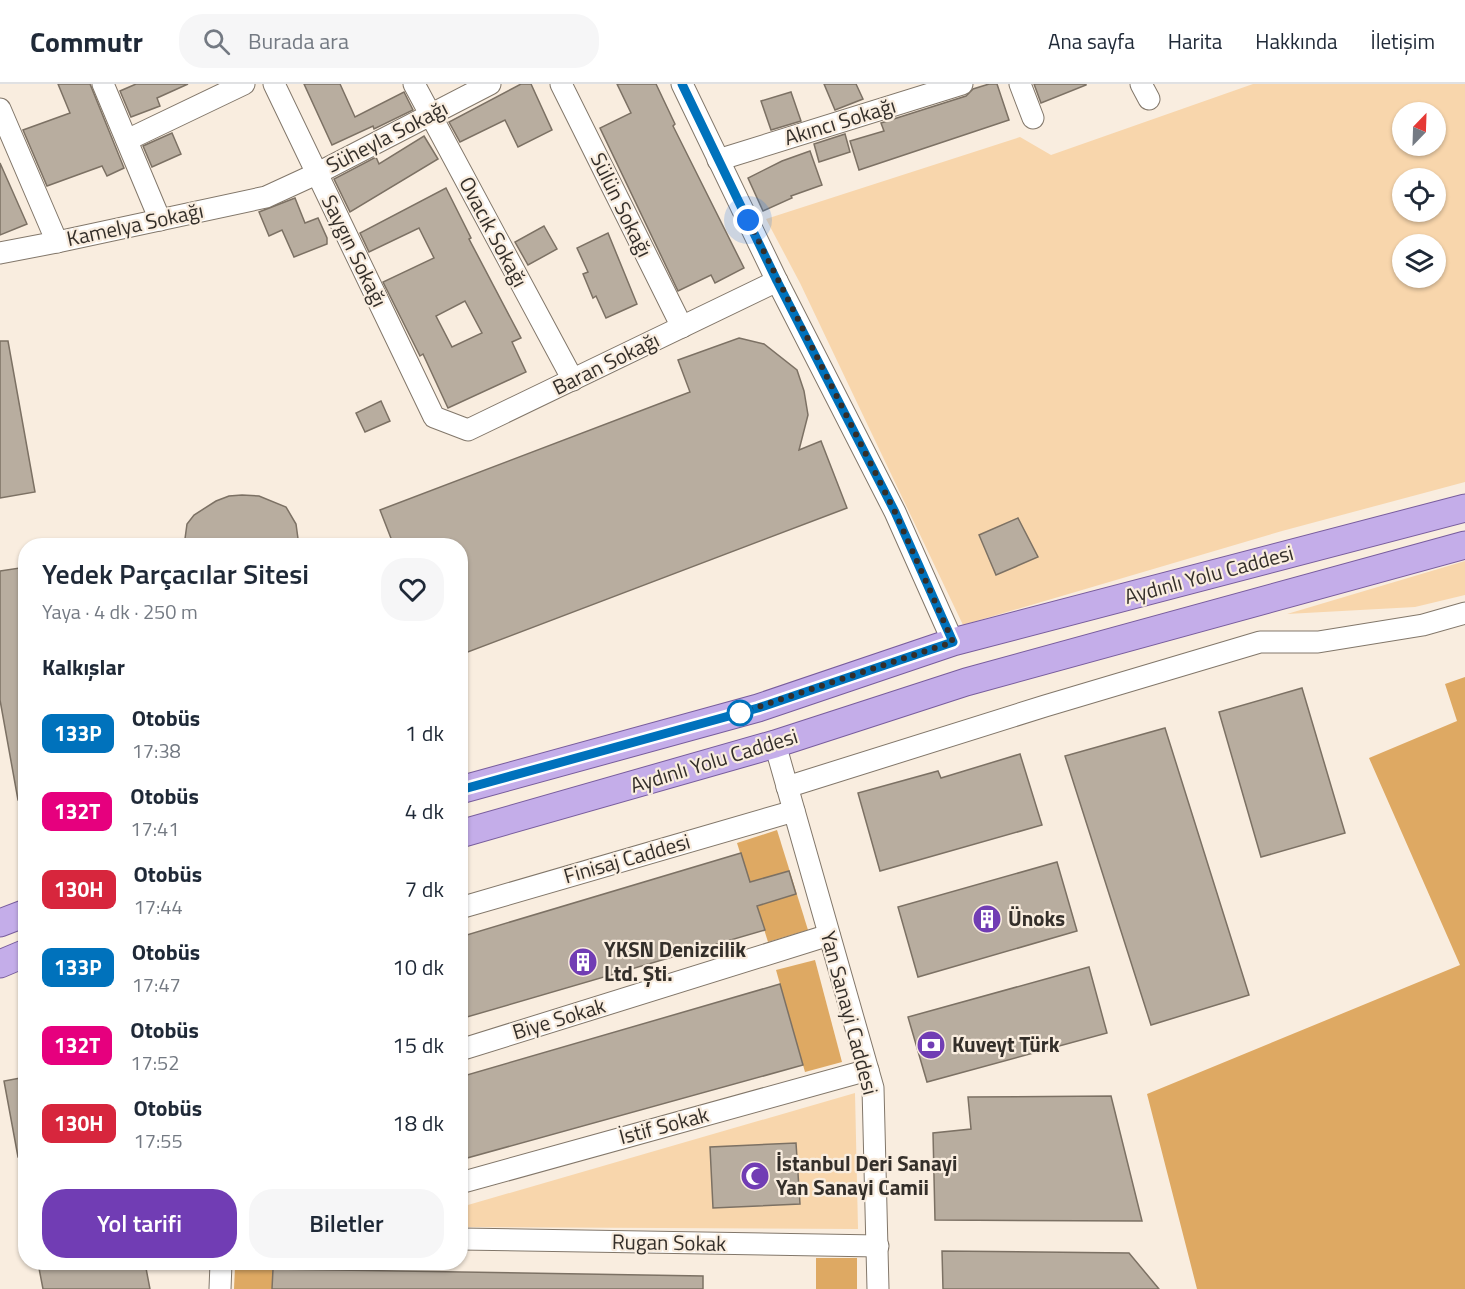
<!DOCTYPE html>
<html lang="tr">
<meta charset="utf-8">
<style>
body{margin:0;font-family:"Titillium Web",sans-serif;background:#f6f6f7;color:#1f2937;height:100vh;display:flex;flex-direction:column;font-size:22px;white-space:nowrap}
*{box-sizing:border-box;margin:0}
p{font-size:20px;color:#747a83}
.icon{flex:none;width:33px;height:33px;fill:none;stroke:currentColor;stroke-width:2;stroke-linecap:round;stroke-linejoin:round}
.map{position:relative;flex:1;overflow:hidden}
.sheet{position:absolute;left:18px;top:454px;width:450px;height:732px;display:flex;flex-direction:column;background:#fff;border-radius:24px;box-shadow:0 2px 4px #0004}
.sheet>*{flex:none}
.badge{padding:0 12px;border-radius:9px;font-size:21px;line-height:39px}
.needle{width:39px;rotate:23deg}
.tools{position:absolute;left:1392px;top:18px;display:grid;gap:12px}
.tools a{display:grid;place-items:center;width:54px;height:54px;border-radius:50%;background:#fff;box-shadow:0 2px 4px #0004;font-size:30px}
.you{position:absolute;width:30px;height:30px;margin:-15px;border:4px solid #fff;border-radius:50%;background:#1a73e8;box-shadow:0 0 0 9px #1a73e833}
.map>.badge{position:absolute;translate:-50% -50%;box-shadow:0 0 0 3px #fff}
h2{padding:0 24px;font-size:22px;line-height:54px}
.round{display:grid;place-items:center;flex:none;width:63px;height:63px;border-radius:24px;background:#f6f6f7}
.headline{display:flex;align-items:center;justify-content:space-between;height:102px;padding:0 24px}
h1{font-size:28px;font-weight:600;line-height:45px}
.button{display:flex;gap:12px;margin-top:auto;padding:12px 24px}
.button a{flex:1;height:69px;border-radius:24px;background:#713db4;color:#fff;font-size:24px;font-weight:600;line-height:69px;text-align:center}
.button a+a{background:#f6f6f7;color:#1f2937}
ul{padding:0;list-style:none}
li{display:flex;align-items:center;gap:18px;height:78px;padding:0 24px}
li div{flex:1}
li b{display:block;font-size:22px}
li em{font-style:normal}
li .badge{min-width:66px;font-weight:700;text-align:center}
header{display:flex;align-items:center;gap:36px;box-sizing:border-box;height:84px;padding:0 30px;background:#fff;border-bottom:2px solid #e0e1e3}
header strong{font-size:28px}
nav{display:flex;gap:33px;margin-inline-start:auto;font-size:21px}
.search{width:420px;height:54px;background:#f6f6f7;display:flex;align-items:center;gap:15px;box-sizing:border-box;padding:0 21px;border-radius:24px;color:#747a83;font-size:22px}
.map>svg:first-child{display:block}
.green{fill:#f8d6ac;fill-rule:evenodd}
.forest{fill:#dea963}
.building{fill:#b8ad9f;stroke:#7c7164;stroke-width:1.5;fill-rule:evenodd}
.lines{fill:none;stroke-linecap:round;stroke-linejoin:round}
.minor-casing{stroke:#82776a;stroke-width:23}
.major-casing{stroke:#785d9d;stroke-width:29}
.minor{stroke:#fff;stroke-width:21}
.major{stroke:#c4ade9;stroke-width:27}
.line-casing{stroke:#fff;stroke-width:14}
.line{stroke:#0072bc;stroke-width:9}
.walk{stroke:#342f2a;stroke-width:6;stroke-dasharray:0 10.8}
.stop-dot{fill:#fff;stroke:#0072bc;stroke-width:3}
.labels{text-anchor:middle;stroke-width:4.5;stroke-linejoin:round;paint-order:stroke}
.street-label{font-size:21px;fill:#342f2a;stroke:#f9eddf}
.poi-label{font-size:21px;font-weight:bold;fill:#342f2a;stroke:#f9eddf;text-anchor:start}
</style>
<header>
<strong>Commutr</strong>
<div class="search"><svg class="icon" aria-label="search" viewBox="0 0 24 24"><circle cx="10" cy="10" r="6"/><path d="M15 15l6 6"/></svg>Burada ara</div>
<nav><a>Ana sayfa</a><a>Harita</a><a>Hakkında</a><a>İletişim</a></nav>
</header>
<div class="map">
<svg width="1465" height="1205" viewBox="0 0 1465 1205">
<rect width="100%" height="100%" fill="#f9eddf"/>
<g class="green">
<path d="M 1253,0 L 1465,0 L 1465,398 L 1282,447 L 963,541 L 800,199 L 766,135 L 1020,53 L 1051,71 ZM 1402,28 L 1436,28 L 1436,62 L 1402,62 ZM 1402,94 L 1436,94 L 1436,128 L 1402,128 ZM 1402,160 L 1436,160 L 1436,194 L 1402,194 Z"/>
<polygon points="1465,477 1465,511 1415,523 1287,530"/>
<polygon points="855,1009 858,1145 461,1143 461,1123"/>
</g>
<g class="forest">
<polygon points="1465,593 1465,1205 1197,1205 1147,1010 1460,881 1369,674 1457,637 1445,600"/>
<polygon points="777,746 808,846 768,858 737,759"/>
<polygon points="815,876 842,978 805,988 776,886"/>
<rect x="816" y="1174" width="41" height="31"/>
<polygon points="249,1179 273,1179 272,1205 234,1205 235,1183"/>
</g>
<g class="building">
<polygon points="58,0 90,0 124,84 107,92 102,82 47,102 23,46 70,29"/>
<polygon points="136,0 188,0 157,14 160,22 131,33 120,7"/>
<polygon points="304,0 340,0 355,33 404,8 413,26 374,45 373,42 332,61"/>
<polygon points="521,0 531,0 552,46 518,63 505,36 460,58 449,38"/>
<polygon points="617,0 656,0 675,40 673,42 744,184 715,199 711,191 678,207 600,44 631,29"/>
<polygon points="824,0 856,0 863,15 835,26"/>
<polygon points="989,0 997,0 1009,36 859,86 850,57 884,47 881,39 966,12 973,5"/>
<polygon points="1034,0 1086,0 1086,1 1041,19"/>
<polygon points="791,8 801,37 771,46 761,17"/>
<polygon points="172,49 181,70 152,83 143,62"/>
<polygon points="845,50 850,68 819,78 814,60"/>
<polygon points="424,52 438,75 350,128 334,95 376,73 379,80"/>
<polygon points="810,67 822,101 791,112 792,114 763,127 748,94 782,77"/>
<polygon points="0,79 27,140 0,151"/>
<path d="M 446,104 L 471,154 L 469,155 L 521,254 L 512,258 L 526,288 L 448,324 L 423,270 L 420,272 L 383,198 L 434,174 L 419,144 L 369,168 L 360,149 ZM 465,217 L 482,249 L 452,263 L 436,232 Z"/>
<polygon points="295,114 305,139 318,134 327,154 327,160 294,173 282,146 269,152 259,128"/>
<polygon points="544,142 557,165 528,181 515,158"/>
<polygon points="608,149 637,220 606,234 596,212 593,214 583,190 588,188 577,164"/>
<polygon points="739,254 764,260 797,286 804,307 808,331 799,366 821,357 847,424 460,571 460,462 394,462 380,426 690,308 678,276"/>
<polygon points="0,257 8,257 35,408 0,414"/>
<polygon points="381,317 390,337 365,348 356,329"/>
<polygon points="242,411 259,412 286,423 296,440 299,462 184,462 187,440 194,431 216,417 229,412"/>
<polygon points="1018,434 1038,473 996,491 979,451"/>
<polygon points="26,483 26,715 18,716 0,616 0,487"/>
<polygon points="1302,604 1345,749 1261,773 1219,628"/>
<polygon points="1165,644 1249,911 1151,941 1065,672"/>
<polygon points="1020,670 1042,741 880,787 858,709 938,687 941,694"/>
<polygon points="741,769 750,798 789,787 796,810 757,822 765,846 460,935 460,853"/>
<polygon points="1057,778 1077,847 918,893 898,823"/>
<polygon points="1089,883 1107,949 927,998 908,933"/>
<polygon points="780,900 803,981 460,1076 460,993"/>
<polygon points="26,993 26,1073 18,1073 4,997"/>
<polygon points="1111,1012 1142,1137 935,1136 933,1049 971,1045 968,1013"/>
<polygon points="796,1059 800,1120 713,1124 710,1063"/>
<polygon points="942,1167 1129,1169 1159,1205 943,1205"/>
<polygon points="38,1179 145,1179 150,1205 43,1205"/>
<polygon points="273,1185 703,1192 703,1205 272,1205"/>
</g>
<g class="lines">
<g class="minor-casing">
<g id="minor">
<polyline points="103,0 160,136"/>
<polyline points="274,0 434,333 468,346 777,197"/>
<polyline points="414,0 573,296"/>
<polyline points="561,0 682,243"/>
<polyline points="682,0 777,197 895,428 953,558"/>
<polyline points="1020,0 1033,34"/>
<polyline points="1141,0 1149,15"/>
<polyline points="0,25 57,158"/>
<polyline points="127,56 244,0"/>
<polyline points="718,76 962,0"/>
<polyline points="0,169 57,158 266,113 316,90 490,0"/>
<polyline points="775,660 873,1004 878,1205"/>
<polyline points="787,703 1045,622 1260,558 1318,558 1423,541 1465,529"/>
<polyline points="460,824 794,727"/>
<polyline points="460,966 829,851"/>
<polyline points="460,1099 868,986"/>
<polyline points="460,1155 878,1162"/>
<polyline points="220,1205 221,1179"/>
</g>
</g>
<g class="major-casing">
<g id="major">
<polyline points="460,706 758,624 953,558 1465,424"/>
<polyline points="460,750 775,660 966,598 1465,461"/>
<polyline points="0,839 26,829"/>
<polyline points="0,880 26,869"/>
</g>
</g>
<use href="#minor" class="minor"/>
<use href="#major" class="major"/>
</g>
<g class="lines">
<g class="line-casing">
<polyline id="line" points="460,706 758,624 953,558 895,428 777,197 682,0"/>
</g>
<use href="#line" class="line"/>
<polyline class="walk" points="740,629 953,558 895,428 748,136"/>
</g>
<defs>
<g id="building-disc" transform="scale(1.5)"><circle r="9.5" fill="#713db4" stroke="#f9eddf"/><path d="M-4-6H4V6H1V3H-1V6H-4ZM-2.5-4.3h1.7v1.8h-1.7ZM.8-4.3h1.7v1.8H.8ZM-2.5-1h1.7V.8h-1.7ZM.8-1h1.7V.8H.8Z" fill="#fff"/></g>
<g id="bank-disc" transform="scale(1.5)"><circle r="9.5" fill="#713db4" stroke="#f9eddf"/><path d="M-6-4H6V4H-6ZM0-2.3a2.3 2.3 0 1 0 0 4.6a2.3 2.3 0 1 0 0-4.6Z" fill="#fff"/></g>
<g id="mosque-disc" transform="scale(1.5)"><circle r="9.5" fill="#713db4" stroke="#f9eddf"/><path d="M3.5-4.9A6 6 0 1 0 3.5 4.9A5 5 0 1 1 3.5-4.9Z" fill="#fff"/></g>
</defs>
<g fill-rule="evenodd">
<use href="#building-disc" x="987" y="835"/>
<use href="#building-disc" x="583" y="878"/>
<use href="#bank-disc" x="931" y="961"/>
<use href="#mosque-disc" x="755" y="1092"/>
</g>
<circle class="stop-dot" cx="740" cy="629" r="12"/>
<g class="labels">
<g class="street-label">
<text transform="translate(840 38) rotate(-17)" y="7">Akıncı Sokağı</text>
<text transform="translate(387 53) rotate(-27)" y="7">Süheyla Sokağı</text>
<text transform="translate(621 121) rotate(64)" y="7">Sülün Sokağı</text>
<text transform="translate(135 141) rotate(-12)" y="7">Kamelya Sokağı</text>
<text transform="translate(493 148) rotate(62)" y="7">Ovacık Sokağı</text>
<text transform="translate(354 167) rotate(64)" y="7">Saygın Sokağı</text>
<text transform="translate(606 280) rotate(-26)" y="7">Baran Sokağı</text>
<text transform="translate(1209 491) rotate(-15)" y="7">Aydınlı Yolu Caddesi</text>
<text transform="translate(714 677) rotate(-17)" y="7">Aydınlı Yolu Caddesi</text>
<text transform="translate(627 775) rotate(-16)" y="7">Finisaj Caddesi</text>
<text transform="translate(849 929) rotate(75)" y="7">Yan Sanayi Caddesi</text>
<text transform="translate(559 935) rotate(-17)" y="7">Biye Sokak</text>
<text transform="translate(664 1042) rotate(-15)" y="7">İstif Sokak</text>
<text transform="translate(669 1159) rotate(1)" y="7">Rugan Sokak</text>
</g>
<g class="poi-label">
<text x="1008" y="842">Ünoks</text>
<text x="604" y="873">YKSN Denizcilik<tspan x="604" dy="24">Ltd. Şti.</tspan></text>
<text x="952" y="968">Kuveyt Türk</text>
<text x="776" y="1087">İstanbul Deri Sanayi<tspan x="776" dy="24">Yan Sanayi Camii</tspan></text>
</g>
</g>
</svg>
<div class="tools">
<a><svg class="needle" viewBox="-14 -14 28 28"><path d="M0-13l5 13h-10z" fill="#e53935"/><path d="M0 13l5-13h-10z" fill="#747a83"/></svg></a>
<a><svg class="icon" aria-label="locate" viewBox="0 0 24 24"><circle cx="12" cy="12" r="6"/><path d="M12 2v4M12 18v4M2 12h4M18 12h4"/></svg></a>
<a><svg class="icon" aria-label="layers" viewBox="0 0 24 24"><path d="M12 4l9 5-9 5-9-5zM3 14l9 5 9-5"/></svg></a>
</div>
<div class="you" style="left:748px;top:136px"></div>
<section class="sheet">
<div class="headline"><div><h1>Yedek Parçacılar Sitesi</h1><p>Yaya · 4 dk · 250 m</p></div><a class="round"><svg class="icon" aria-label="heart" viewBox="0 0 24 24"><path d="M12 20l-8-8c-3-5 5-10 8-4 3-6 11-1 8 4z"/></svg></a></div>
<h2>Kalkışlar</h2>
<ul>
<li><span class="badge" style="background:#0072bc;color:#fff">133P</span><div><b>Otobüs</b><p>17:38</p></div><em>1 dk</em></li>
<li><span class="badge" style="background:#e6007e;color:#fff">132T</span><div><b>Otobüs</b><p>17:41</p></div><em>4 dk</em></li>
<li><span class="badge" style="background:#d7263d;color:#fff">130H</span><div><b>Otobüs</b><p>17:44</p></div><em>7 dk</em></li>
<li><span class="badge" style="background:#0072bc;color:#fff">133P</span><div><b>Otobüs</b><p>17:47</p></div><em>10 dk</em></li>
<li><span class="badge" style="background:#e6007e;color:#fff">132T</span><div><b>Otobüs</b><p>17:52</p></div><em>15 dk</em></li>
<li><span class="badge" style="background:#d7263d;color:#fff">130H</span><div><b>Otobüs</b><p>17:55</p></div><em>18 dk</em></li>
</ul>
<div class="button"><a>Yol tarifi</a><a>Biletler</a></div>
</section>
</div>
